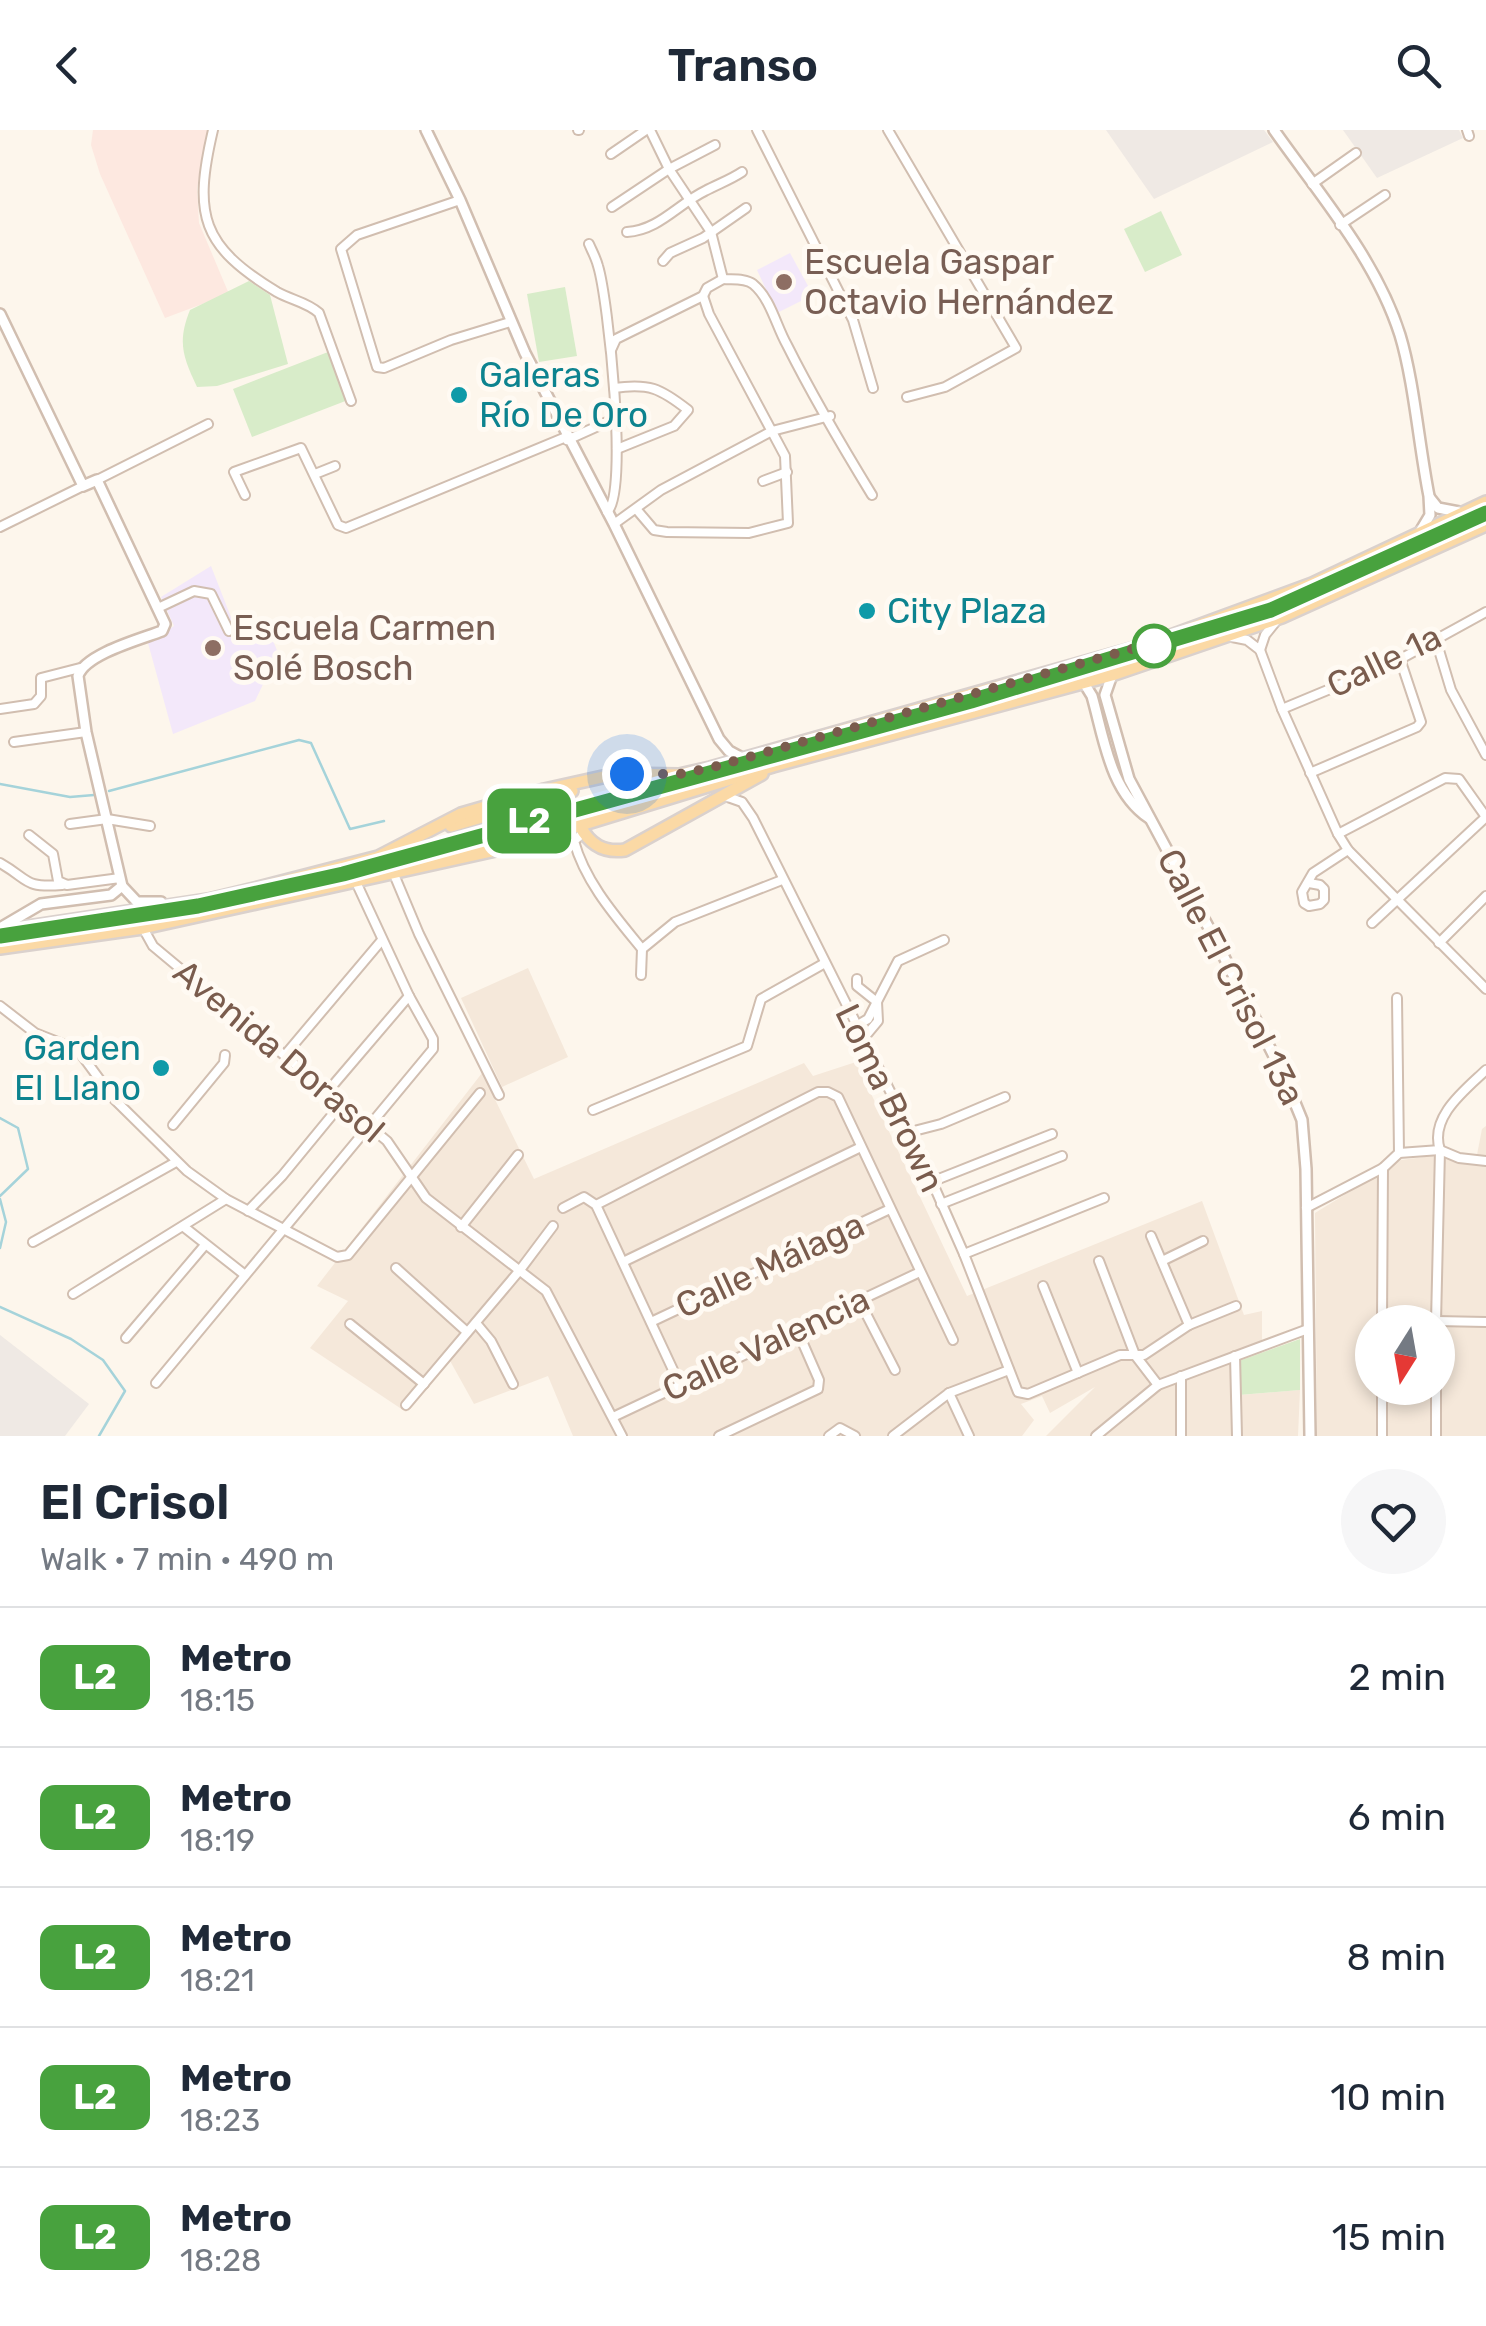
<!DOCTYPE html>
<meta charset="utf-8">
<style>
body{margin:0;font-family:Rubik,sans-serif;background:#f6f6f7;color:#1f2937;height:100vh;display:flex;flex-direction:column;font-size:38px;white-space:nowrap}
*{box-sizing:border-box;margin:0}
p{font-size:32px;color:#747a83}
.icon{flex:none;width:55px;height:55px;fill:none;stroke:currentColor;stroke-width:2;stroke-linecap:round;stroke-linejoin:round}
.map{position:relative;height:1306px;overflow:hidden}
.drawer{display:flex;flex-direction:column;background:#fff;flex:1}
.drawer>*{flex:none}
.badge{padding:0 20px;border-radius:15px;font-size:35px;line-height:65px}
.needle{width:65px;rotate:191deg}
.controls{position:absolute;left:1355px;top:1175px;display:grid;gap:20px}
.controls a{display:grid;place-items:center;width:100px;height:100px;border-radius:50%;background:#fff;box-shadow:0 5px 15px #0003;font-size:50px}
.you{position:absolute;width:50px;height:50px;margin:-25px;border:8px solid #fff;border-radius:50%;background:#1a73e8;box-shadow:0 0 0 15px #1a73e833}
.map>.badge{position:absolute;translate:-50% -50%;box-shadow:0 0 0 5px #fff}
.round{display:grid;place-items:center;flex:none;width:105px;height:105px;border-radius:52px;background:#f6f6f7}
.head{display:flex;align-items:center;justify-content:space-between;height:170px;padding:0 40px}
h1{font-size:48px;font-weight:600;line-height:75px}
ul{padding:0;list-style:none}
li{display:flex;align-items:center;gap:30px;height:140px;padding:0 40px;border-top:2px solid #e0e1e3}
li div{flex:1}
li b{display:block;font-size:38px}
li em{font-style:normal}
li .badge{min-width:110px;font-weight:700;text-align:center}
header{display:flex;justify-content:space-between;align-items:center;height:130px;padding:0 40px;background:#fff;font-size:45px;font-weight:600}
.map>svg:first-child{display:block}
.residential{fill:#f5e8da;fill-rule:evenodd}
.commercial{fill:#fde8e0}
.industrial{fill:#efe9e4}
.education{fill:#f3e8fa}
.green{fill:#d8ecc9}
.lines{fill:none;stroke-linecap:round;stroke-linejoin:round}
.stream{stroke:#a5d3da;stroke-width:2.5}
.minor-casing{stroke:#d1beb0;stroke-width:12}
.tertiary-casing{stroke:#d1beb0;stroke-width:14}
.primary-casing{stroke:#dad1cd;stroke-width:16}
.minor{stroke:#fff;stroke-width:8}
.tertiary{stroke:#fff;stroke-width:9}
.primary{stroke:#fbd9a5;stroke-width:11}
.rail-casing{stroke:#b9a8c9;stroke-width:6}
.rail{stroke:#fffaf3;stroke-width:2.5;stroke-dasharray:8;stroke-linecap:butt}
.line-casing{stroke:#fff;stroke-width:22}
.line{stroke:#48a23e;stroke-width:15}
.walk{stroke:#7a5c4d;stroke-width:10;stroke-dasharray:0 18}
.education-dot{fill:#8d6e63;stroke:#fffaf3;stroke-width:4}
.culture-dot{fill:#0f9aa8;stroke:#fffaf3;stroke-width:4}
.stop-dot{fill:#fff;stroke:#48a23e;stroke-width:5}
.labels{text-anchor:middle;stroke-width:10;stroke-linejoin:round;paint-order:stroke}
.education-label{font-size:35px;fill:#785e54;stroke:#fffaf3;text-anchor:start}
.culture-label{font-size:35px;fill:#0d838f;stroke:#fffaf3;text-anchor:start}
.street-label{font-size:35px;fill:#7a5c4d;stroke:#fffaf3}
</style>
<header><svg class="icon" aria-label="back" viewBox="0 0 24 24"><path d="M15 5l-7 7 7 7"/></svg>Transo<svg class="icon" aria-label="search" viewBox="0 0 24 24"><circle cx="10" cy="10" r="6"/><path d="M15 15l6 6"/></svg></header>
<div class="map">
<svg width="1486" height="1306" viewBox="0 0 1486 1306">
<rect width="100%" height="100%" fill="#fdf6ec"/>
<g class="residential">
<polygon points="528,838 568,927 502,957 461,868"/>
<polygon points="856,932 967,1166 1202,1071 1244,1185 1262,1181 1262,1223 1239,1231 1240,1265 1300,1260 1298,1306 1046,1306 1095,1257 1050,1283 1042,1266 1021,1274 1034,1290 1022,1306 573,1306 548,1246 474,1274 449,1229 406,1282 310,1218 348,1171 317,1156 482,943 534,1049 804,933 813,946"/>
<path d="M 1486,996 L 1486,1306 L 1317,1306 L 1315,1083 L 1401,1030 L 1432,1026 L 1475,1035 L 1482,999 ZM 1372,1192 L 1438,1192 L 1438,1258 L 1372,1258 Z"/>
</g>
<polygon class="commercial" points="93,0 208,0 197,58 199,93 229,164 165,188 100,44 91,15"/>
<g class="industrial">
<polygon points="1106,0 1264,0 1273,12 1154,69"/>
<polygon points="1343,0 1459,0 1463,8 1377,48"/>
<polygon points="0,1205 89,1274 65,1306 0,1306"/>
</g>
<g class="education">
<polygon points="790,123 813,165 777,183 757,140"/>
<polygon points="211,436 236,500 264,488 278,523 255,571 173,604 148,513 174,496 161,467"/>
</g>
<g class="green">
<polygon points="1161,81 1182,125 1145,142 1124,99"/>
<path d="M 249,151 L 270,165 L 288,234 L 217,256 L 197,257 C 183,227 177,212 190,180 Z"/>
<polygon points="565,157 577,226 539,232 527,164"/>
<polygon points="328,222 348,270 252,307 233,259"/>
<polygon points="1300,1209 1300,1260 1239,1265 1239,1231"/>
</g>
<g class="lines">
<g class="stream">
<polyline points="0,654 70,667 94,665"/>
<polyline points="109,661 299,610 311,613 350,699 384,691"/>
<polyline points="0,988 18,998 28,1039 0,1066"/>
<polyline points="0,1069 6,1092 0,1118"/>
<polyline points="0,1177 71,1209 103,1230 125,1261 99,1306"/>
</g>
<g class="minor-casing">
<g id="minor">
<path d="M 213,0 C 193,85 201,116 277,162 C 291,170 307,172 319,183 L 351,271"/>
<polyline points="578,0 579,0"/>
<polyline points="650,0 669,39 711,102 723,149"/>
<polyline points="757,0 853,190 873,258"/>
<polyline points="888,0 1016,218 945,257 907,267"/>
<polyline points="1467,0 1469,6"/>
<polyline points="611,24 646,0"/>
<polyline points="1312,54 1356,23"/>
<polyline points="460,70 357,105 341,119 377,237 384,238 451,210 510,192"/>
<polyline points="612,77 669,39 715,15"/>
<polyline points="1340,95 1385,65"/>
<path d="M 627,102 C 659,100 678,74 705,61 C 718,54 730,50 742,42"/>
<path d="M 589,114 C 592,121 596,128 598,136 C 608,168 629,364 607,382"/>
<polyline points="663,131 670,123 703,108 746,78"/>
<path d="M 723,149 C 732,150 745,148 753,154 C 771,169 776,196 787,215 C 813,267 842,316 872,365"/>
<polyline points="611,220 616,209 703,166 707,158 723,149"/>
<path d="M 614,258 C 649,253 660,258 688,280 L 674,296 L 617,319"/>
<polyline points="567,310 616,288"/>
<polyline points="315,344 335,336"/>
<polyline points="97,350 208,294"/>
<polyline points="763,351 787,342"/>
<polyline points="245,365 234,342 301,318 338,395 346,398 566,307"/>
<polyline points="637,380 654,400 667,402 749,403 788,393 785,326 709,184 703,166"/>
<polyline points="614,394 661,360 772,301 830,286"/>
<polyline points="0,397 83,356"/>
<polyline points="158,478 194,461 211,464 229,501"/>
<polyline points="1232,507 1247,510 1260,520 1282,579 1338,704 1348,720 1486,859"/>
<polyline points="1435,507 1451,560 1486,625"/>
<polyline points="1260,520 1265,505 1277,490"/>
<polyline points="0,579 34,574 41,566 41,548 80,538"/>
<polyline points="1282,579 1395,532 1486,482"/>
<polyline points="14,612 86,602"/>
<polyline points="1310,643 1417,597 1421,592 1400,529"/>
<polyline points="725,666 742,672 753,688 907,995 964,1124 1018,1262 1028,1264 1120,1225 1144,1225 1189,1195 1236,1176"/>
<polyline points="70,694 107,689 150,696"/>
<path d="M 583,703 L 574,711 C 585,752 616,787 642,819 L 641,845"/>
<polyline points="1338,704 1445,648 1459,649 1486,687"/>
<polyline points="29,705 53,724 58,751 67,755 120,748"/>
<path d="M 0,733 C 30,750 23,758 62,755"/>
<polyline points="393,742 419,804 499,965"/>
<polyline points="1309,753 1320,755 1324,759 1324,770 1320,774 1309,776 1304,773 1302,762 1313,743 1348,720"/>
<polyline points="1372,793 1486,687"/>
<polyline points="143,798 153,816 387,1011 426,1068 546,1161 622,1306"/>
<polyline points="1439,813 1486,766"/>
<polyline points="642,819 675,792 782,750"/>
<polyline points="857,849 857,856 877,872"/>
<polyline points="1397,868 1399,1023"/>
<polyline points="0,876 35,903 78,920 114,969 187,1041 226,1069 337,1127 348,1125 480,963"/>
<polyline points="856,896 868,889 898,831 944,810"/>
<polyline points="863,909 878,891 877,872"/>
<polyline points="285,925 382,810"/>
<polyline points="328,961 409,866"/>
<polyline points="593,980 747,916 761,869 825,833"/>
<polyline points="173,995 224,933 225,925"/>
<polyline points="910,1002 941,994 1005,967"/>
<polyline points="931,1052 1052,1004"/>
<polyline points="941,1074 1062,1026"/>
<polyline points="596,1075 818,962 828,962 838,967 953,1210"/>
<polyline points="563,1078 584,1067 596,1075 680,1255"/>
<polyline points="1306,1078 1383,1038 1399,1023 1440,1020 1459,1028 1486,1031"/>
<polyline points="248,1081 282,1046 342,973"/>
<polyline points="184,1097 245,1145"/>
<polyline points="461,1097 518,1025"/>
<polyline points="1151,1106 1189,1195"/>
<polyline points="33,1112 176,1032"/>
<polyline points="964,1124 1104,1068"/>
<polyline points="1099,1131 1135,1225 1158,1255"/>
<polyline points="1162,1131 1203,1111"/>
<polyline points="623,1132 861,1017"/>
<polyline points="396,1138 467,1202"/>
<polyline points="1043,1156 1078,1243"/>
<polyline points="73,1164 226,1069"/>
<polyline points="860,1172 895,1240"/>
<polyline points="1436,1191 1486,1192"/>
<polyline points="651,1192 890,1079"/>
<polyline points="1382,1192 1383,1038"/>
<path d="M 1436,1192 L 1440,1020 C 1429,987 1465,960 1486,940"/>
<polyline points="476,1193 491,1211 513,1254"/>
<polyline points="350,1194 424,1254"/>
<polyline points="126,1208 205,1115"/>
<polyline points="1235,1226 1237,1306"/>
<polyline points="1181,1246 1181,1306"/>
<polyline points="156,1253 433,919 433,909 409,866 356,752"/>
<polyline points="949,1263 969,1306"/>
<polyline points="406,1275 520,1140 553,1096"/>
<polyline points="613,1287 920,1142"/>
<polyline points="719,1306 818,1259 819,1250 798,1202"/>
<polyline points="829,1306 840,1298 855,1306"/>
<polyline points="893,1306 949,1263 1009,1240"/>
<polyline points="1096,1306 1158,1255 1308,1199"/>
<polyline points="1382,1306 1382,1258"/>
<polyline points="1436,1306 1436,1258"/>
</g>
</g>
<g class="tertiary-casing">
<g id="tertiary">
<polyline points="426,0 460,70 525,223 614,394 719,609 729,621 742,628"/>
<path d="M 1274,0 C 1319,64 1376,129 1400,205 C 1414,251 1419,316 1429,366 L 1430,385 L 1421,400"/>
<path d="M 0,184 L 83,356 L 97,350 L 165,494 L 162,501 C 141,509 85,524 78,546 L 86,602 L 122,756 L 137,772 L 161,772"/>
<polyline points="1430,368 1438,378 1459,382"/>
<polyline points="1112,545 1105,565 1129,649 1218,815 1284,946 1302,990 1306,1039 1310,1306"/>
<path d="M 1084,553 L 1092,566 C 1104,608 1110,662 1149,688"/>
<polyline points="0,798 41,774 111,765 122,756"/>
</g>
</g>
<g class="primary-casing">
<g id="primary">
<polyline points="572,661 561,664 550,673 553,688 568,691 595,684"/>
<polyline points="451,696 509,679 524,683 526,696 522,702 465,720"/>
<path d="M 580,696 C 590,715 604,723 625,720 L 762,644"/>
<polyline points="0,801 208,770 254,759 378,727 461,684 544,660 616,644 679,645 710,638 1146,515 1312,454 1486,372"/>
<polyline points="0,818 143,798 509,717 773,636 1112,545 1282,487 1486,395"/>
</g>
</g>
<use href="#minor" class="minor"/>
<use href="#tertiary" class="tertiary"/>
<use href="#primary" class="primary"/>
<g class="rail-casing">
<polyline id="rail" points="0,806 198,776 343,744 971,571 1271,479 1486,383"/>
</g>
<use href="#rail" class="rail"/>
</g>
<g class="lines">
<g class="line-casing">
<polyline id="line" points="0,806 198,776 343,744 971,571 1271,480 1486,383"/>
</g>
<use href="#line" class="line"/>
<polyline class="walk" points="627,644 680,644 710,638 1146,515 1154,516"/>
</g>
<g class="education-dot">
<circle cx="784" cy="152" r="10"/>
<circle cx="213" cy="518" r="10"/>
</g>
<g class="culture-dot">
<circle cx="459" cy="265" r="10"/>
<circle cx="867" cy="481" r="10"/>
<circle cx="161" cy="938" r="10"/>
</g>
<circle class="stop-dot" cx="1154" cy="516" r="20"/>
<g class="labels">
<g class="education-label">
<text x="804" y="144">Escuela Gaspar<tspan x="804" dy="40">Octavio Hernández</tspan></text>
<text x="233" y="510">Escuela Carmen<tspan x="233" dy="40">Solé Bosch</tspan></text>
</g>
<g class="culture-label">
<text x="479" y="257">Galeras<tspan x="479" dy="40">Río De Oro</tspan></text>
<text x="887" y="493">City Plaza</text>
<text x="141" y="930" text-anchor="end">Garden<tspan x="141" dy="40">El Llano</tspan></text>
</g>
<g class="street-label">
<text transform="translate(1384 531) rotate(-26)" y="12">Calle 1a</text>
<text transform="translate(1231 847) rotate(63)" y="12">Calle El Crisol 13a</text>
<text transform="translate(279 921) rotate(40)" y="12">Avenida Dorasol</text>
<text transform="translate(890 968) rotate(64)" y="12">Loma Brown</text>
<text transform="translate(770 1135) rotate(-25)" y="12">Calle Málaga</text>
<text transform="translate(766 1214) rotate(-25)" y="12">Calle Valencia</text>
</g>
</g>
</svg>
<div class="controls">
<a><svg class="needle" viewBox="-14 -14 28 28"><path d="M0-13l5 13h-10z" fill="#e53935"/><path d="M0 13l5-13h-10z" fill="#747a83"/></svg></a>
</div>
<div class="you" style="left:627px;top:644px"></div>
<b class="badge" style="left:529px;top:691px;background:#48a23e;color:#fff">L2</b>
</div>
<section class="drawer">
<div class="head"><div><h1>El Crisol</h1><p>Walk · 7 min · 490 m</p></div><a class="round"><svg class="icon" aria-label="heart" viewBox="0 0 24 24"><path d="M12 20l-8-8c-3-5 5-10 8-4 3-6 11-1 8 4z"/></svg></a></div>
<ul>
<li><span class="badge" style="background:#48a23e;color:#fff">L2</span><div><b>Metro</b><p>18:15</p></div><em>2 min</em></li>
<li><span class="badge" style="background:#48a23e;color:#fff">L2</span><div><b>Metro</b><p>18:19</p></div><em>6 min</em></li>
<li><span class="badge" style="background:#48a23e;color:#fff">L2</span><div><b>Metro</b><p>18:21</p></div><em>8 min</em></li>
<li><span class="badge" style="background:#48a23e;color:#fff">L2</span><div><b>Metro</b><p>18:23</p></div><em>10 min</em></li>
<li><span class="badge" style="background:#48a23e;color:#fff">L2</span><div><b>Metro</b><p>18:28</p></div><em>15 min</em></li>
</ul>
</section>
